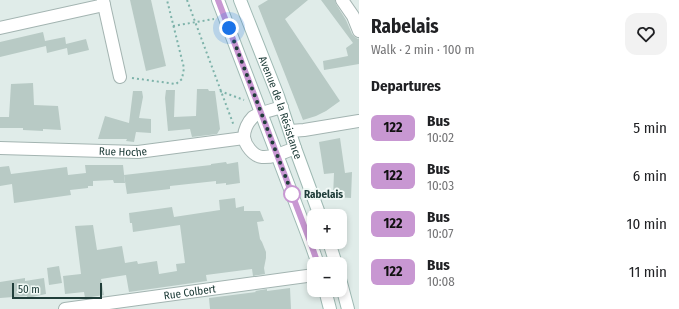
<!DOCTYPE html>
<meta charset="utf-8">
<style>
body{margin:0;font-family:"Fira Sans Condensed",sans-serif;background:#f2f2f2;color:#202124;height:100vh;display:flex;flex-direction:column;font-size:15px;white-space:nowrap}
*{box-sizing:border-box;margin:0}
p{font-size:13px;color:#757577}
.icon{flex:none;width:22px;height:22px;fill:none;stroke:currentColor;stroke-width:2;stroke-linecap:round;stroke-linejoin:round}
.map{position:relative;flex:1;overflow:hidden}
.panel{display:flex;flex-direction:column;background:#fff;width:320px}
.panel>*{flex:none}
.badge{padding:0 8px;border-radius:6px;font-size:14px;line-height:26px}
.tools{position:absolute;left:307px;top:209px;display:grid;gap:8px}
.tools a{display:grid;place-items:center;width:40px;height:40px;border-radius:8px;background:#fff;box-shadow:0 2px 6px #0003;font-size:20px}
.scale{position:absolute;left:12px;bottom:10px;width:90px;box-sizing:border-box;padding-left:4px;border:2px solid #203e3a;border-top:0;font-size:11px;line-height:14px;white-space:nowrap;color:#203e3a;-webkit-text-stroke:3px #f1f9f6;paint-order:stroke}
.you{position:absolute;width:20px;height:20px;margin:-10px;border:3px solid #fff;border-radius:50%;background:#1a73e8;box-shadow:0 0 0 6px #1a73e833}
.map>.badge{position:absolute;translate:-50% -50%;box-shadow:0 0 0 2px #fff}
h2{padding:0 12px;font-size:15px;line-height:36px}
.round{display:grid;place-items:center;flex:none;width:42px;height:42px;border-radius:12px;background:#f2f2f2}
.headline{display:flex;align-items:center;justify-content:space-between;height:68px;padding:0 12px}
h1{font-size:19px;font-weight:700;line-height:30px}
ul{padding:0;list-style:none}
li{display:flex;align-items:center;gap:12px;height:48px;padding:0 12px}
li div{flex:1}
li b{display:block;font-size:15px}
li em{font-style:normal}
li .badge{min-width:44px;font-weight:700;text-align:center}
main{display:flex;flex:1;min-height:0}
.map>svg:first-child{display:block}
.building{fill:#b8cac5}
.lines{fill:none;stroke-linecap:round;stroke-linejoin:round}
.street-casing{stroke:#a3b4b1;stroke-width:14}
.secondary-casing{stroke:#9eb9b3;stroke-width:14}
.path{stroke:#7eb3aa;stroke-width:2;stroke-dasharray:2 3;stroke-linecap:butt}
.street{stroke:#fff;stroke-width:12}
.secondary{stroke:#fff;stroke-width:12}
.line-casing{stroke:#fff;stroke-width:9}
.line{stroke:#c897d2;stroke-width:6}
.walk{stroke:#203e3a;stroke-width:4;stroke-dasharray:0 7.2}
.stop-dot{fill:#fff;stroke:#c897d2;stroke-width:2}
.labels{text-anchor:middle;stroke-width:4;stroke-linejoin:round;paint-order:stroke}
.street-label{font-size:11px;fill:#203e3a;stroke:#f1f9f6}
.stop-label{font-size:11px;font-weight:bold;fill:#203e3a;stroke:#f1f9f6;text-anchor:start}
</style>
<main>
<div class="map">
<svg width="359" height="309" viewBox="0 0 359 309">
<rect width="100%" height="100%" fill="#e0ece9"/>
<g class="building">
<polygon points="130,0 151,0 166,66 146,71"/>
<polygon points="268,0 308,0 285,19 340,101 326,111 316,116 303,120 258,6"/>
<polygon points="321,0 335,0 336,4 346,20 352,34 355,37 358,39 359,38 359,64 324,70 323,61 348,56 346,48 353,43"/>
<polygon points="43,32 45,41 65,37 66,44 86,39 89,50 68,55 67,48 47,53 46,46 0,57 0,42"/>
<polygon points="33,83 34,105 58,106 61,130 43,129 43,131 23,130 23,128 0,128 0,117 9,117 11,84"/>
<polygon points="197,89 208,89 209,91 215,91 220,129 217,134 192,137 190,129 168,131 165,98 166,90 175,90 174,117 196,116"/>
<polygon points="133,91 142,91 143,97 139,118 151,119 151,133 136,132 134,142 126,141 127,139 98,139 105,116 129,123"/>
<polygon points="340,138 345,173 352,172 351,198 333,197 334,173 324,174 319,142"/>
<polygon points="226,162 227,164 238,162 240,183 226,185 226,183 216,184 216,181 170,186 170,189 127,194 124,175 211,165 211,164"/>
<polygon points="85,165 123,165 125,183 114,183 113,180 93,181 93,186 88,186 88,188 70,190 71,195 14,203 12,184 0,186 0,167 9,166 11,174 67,167 68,175 86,173"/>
<polygon points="235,198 236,208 244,206 244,211 260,211 264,221 257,222 260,239 262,242 266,252 266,258 264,268 265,274 253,276 252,269 206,275 207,281 129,292 126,275 101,279 104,295 85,298 84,292 65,294 63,276 81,274 75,226 93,225 97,250 122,246 125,263 137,261 138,264 157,261 159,274 177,271 176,264 185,263 180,225 133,232 132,223 130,223 129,213 172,207 174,217 220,210 219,200"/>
<polygon points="59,266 62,283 49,285 47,268"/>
<polygon points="25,278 25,281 44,278 46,294 27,298 27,296 0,298 0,282"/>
<polygon points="290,288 291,309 210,309 209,298 256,292 255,291 267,289 267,291"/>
</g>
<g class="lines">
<g class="street-casing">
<g id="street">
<polyline points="342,0 353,16 359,31"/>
<polyline points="104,5 120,77"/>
<polyline points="0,28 104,5 103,0"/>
<path d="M 282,107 C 276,109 256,114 253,117 C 248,122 244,130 244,137 C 245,145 253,156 262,157 C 273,158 285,152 295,148"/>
<polyline points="290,131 304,130 359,121"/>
<path id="s1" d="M 0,148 L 138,152 L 244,138"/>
<path id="s2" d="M 65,309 L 314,275"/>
</g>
</g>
<g class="secondary-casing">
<g id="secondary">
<polyline points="218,0 311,244 318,264"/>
<path id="s3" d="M 240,0 L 278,96 L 295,148 L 320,216"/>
<polyline points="329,242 336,264"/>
<polyline points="340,279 348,309"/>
<polyline points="325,290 330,309"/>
</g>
</g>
<g class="path">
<polyline points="187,0 234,126"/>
<polyline points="173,26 214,19"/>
<polyline points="132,78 176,84 182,79 184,68 167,0"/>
<polyline points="220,91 244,100"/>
</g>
<use href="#street" class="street"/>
<use href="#secondary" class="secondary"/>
</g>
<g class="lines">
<g class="line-casing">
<polyline id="line" points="218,0 311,244 318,264"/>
</g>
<use href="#line" class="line"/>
<polyline class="walk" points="229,28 292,194"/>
</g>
<circle class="stop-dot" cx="292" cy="194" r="8"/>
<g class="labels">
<g class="street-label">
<text dy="4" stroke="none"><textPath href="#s3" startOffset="115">Avenue de la Résistance</textPath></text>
<text dy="4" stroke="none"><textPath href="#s1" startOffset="123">Rue Hoche</textPath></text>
<text dy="4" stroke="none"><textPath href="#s2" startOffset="126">Rue Colbert</textPath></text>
</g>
<g class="stop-label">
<text x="304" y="198">Rabelais</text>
</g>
</g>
</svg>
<div class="tools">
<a>+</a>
<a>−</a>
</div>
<div class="scale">50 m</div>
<div class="you" style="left:229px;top:28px"></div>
</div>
<section class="panel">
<div class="headline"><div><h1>Rabelais</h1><p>Walk · 2 min · 100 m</p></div><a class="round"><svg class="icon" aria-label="heart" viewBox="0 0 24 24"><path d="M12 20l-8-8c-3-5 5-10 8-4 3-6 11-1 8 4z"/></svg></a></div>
<h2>Departures</h2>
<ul>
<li><span class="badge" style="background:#c897d2;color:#111">122</span><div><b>Bus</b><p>10:02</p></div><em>5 min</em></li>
<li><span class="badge" style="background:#c897d2;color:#111">122</span><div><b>Bus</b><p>10:03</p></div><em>6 min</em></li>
<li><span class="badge" style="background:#c897d2;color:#111">122</span><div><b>Bus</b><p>10:07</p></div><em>10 min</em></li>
<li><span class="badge" style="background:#c897d2;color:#111">122</span><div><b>Bus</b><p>10:08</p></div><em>11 min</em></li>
</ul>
</section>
</main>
